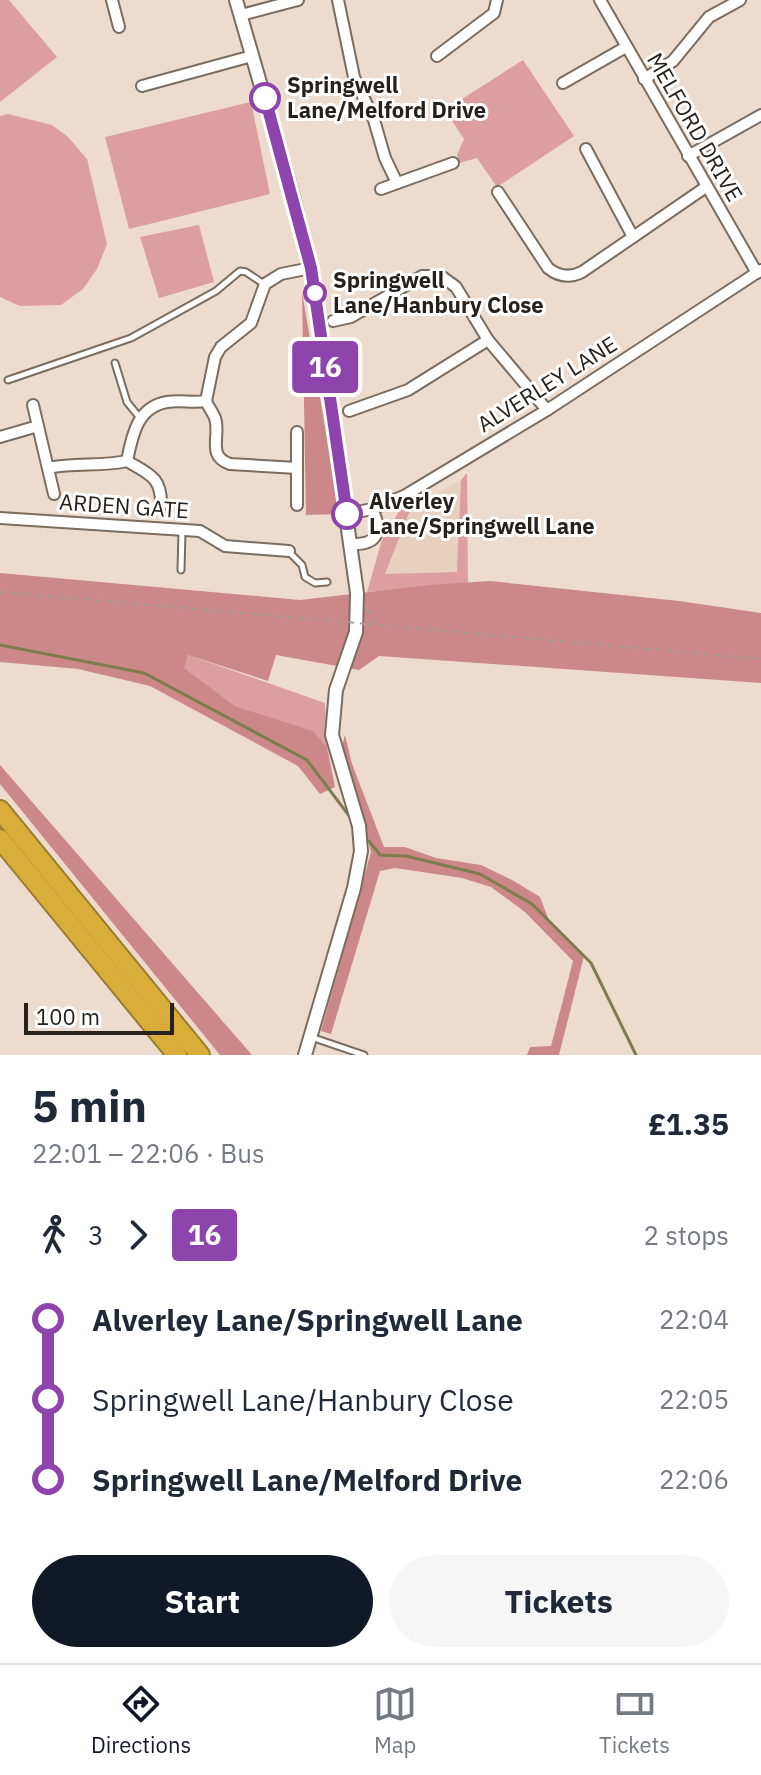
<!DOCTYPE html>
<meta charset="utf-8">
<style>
body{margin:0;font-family:"IBM Plex Sans",sans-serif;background:#f6f6f7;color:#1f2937;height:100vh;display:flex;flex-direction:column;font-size:30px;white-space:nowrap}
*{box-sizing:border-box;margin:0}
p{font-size:26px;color:#747a83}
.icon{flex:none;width:44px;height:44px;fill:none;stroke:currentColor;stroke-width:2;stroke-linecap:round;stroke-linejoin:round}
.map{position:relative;height:1055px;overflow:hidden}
.drawer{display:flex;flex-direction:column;background:#fff;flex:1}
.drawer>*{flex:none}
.badge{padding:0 16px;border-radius:6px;font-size:28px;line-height:52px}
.scale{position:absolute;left:24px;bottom:20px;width:150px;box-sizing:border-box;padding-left:8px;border:4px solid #27211c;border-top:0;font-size:22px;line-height:28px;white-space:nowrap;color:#27211c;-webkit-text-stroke:6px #fff;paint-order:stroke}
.map>.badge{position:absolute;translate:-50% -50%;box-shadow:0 0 0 4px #fff}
.legs{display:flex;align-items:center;gap:12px;height:88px;padding:0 32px;font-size:26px}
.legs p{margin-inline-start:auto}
.head{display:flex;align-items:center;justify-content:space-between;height:136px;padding:0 32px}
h1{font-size:44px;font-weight:700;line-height:60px}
.button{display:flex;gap:16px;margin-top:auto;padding:16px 32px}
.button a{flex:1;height:92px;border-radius:48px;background:#111827;color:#fff;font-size:32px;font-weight:700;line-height:92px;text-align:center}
.button a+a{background:#f6f6f7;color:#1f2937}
ul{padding:0 32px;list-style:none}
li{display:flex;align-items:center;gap:28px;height:80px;font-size:30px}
li i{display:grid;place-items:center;width:12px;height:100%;margin:0 10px;background:currentColor}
li i::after{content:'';width:20px;height:20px;margin:-10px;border:6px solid;border-radius:50%;background:#fff}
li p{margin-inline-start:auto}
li:first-child i{background:linear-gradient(#0000 50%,currentColor 0)}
li:last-child i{background:linear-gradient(currentColor 50%,#0000 0)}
.tabs{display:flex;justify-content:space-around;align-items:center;height:112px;border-top:2px solid #e0e1e3;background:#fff;font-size:22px;color:#747a83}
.tabs a{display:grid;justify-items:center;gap:4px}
.tabs .current{color:#111827}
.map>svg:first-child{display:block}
.built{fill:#e7d0bd}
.green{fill:#dc9e9e}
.forest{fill:#cc8889}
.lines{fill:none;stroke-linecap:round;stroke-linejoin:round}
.stream{stroke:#7c7c4e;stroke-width:3}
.service-casing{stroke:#7a6c5f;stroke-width:9}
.minor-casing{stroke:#7a6c5f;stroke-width:14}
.tertiary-casing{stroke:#7a6c5f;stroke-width:16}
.motorway-casing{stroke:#9b7c30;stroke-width:22}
.path{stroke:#aa9c91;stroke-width:2;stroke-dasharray:6 6;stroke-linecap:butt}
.service{stroke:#fff;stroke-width:5}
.minor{stroke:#fff;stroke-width:10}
.tertiary{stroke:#fff;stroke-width:12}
.motorway{stroke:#d9ad3a;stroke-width:18}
.path-bridge{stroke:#aa9c91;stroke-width:2;stroke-dasharray:6 6;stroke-linecap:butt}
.line-1-casing{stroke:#fff;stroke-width:18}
.line-1{stroke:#8e44ad;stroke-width:12}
.stop-1-dot{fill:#fff;stroke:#8e44ad;stroke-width:4}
.labels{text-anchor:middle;stroke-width:6;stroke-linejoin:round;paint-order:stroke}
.stop-label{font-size:22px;font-weight:bold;fill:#27211c;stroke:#fff;text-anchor:start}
.street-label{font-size:22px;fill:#27211c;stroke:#fff}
</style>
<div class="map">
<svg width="761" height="1055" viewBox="0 0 761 1055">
<rect width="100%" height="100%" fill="#eddccd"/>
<polygon class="built" points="461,480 458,572 384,575 411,508"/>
<g class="green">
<polygon points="0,0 9,0 57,57 0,102"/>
<polygon points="523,60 574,136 497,187 477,158 459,163 457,155 464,139 445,110"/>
<polygon points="251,102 270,194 129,229 105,137"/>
<polygon points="8,114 52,125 68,137 87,159 107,244 97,269 83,289 61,305 20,306 0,297 0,116"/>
<polygon points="199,225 214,282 159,298 140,237"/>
<polygon points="467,473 468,583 367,592 382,540 401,508 411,508 385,574 457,572 461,480"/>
<polygon points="188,655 325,703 327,747 312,731 235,706 183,668"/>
</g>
<g class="forest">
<polygon points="302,292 340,514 306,515"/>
<polygon points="0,573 300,600 429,585 490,581 679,601 761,613 761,683 379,656 359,670 276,655 268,681 188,655 184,668 235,706 313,731 327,747 335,787 320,794 298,766 150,686 78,669 0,662"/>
<polygon points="345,735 352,764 384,847 405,847 436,858 481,865 514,881 540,897 550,923 584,956 559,1055 527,1055 530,1047 551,1046 573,961 525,912 491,887 462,878 395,868 380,871 331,1034 321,1031 371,852 342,746"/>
<polygon points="0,765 252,1055 220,1055 0,784"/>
</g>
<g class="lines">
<g class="stream">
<polyline points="0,645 144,673 307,760 350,817"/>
<polyline points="369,841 380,855 406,856 480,874 532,904 591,963 636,1055"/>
</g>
<g class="service-casing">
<g id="service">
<polyline points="115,363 127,402 140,418"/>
<polyline points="8,380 131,338 216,291 240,271 246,272 264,284"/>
<polyline points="289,552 302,565 305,577 315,583 327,582"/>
<polyline points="181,570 182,531"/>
<polyline points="311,1037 364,1055"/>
</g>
</g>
<g class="minor-casing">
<g id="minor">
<polyline points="112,0 119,27"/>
<polyline points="338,0 354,77 374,120 385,158 397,183"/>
<polyline points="600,0 757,273"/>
<polyline points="241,15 298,0"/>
<polyline points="437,56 494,13 497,0"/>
<polyline points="644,79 673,61 709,17 740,0"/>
<polyline points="563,83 626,47"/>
<polyline points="142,86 252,56"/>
<polyline points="586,149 633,237"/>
<polyline points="688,156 761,115"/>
<polyline points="381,189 453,163"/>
<path d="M 498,192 L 548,268 C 559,277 570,278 582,272 L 706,187"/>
<polyline points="333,321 351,317 422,276 441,276 456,287 488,340 547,410"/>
<path d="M 206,401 C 208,406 213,413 215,418 C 221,436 206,456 230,464 L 297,468"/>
<polyline points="33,405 54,494"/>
<polyline points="349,411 408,390 488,340"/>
<polyline points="0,437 38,426"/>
<path d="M 127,461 C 132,436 137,407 167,402 C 180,400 193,403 206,401 L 215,357 L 221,347 L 251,323 L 265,284 L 281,274 L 311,268"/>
<path d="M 48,468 C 76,462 100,467 127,461 C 149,474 162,477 161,506"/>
<polyline points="297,505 297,432"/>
<polyline points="347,514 372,509 404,496 547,410 761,270"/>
<polyline points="0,518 200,531 225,546 289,551"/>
<path d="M 352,544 C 378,545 383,531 372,509"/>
</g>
</g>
<g class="tertiary-casing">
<polyline id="tertiary" points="236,0 292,193 311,268 357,593 356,632 336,690 332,735 359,826 361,851 354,888 305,1055"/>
</g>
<g class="motorway-casing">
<g id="motorway">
<polyline points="0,810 200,1055"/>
<polyline points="0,839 177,1055"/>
</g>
</g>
<g class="path">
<polyline points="0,592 345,622"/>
<polyline points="366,609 374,615 375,623"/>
<polyline points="368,624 761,659"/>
</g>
<use href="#service" class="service"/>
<use href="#minor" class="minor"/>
<use href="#tertiary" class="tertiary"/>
<use href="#motorway" class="motorway"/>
<polyline class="path-bridge" points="348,622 366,624"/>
</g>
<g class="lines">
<g class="line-1-casing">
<polyline id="line-1" points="265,98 311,268 347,514"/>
</g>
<use href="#line-1" class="line-1"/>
</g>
<g class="stop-1-dot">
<circle cx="265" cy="98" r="14"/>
<circle cx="315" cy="293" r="10"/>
<circle cx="347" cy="514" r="14"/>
</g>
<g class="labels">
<g class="stop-label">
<text x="287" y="93">Springwell<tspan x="287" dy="25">Lane/Melford Drive</tspan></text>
<text x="333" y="288">Springwell<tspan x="333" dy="25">Lane/Hanbury Close</tspan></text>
<text x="369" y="509">Alverley<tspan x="369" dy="25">Lane/Springwell Lane</tspan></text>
</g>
<g class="street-label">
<text transform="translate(695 127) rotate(60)" y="8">MELFORD DRIVE</text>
<text transform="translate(547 384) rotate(-32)" y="8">ALVERLEY LANE</text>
<text transform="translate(124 506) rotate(4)" y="8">ARDEN GATE</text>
</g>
</g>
</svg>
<div class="scale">100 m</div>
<b class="badge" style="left:325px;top:367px;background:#8e44ad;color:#fff">16</b>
</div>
<section class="drawer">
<div class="head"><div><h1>5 min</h1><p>22:01 – 22:06 · Bus</p></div><b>£1.35</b></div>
<div class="legs"><svg class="icon" aria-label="walk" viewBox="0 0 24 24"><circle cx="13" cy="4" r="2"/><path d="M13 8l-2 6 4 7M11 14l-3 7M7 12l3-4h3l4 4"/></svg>3<svg class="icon" aria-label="forward" viewBox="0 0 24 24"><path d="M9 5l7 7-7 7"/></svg><b class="badge" style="background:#8e44ad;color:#fff">16</b><p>2 stops</p></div>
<ul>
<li><i style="color:#8e44ad"></i><b>Alverley Lane/Springwell Lane</b><p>22:04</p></li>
<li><i style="color:#8e44ad"></i><span>Springwell Lane/Hanbury Close</span><p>22:05</p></li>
<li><i style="color:#8e44ad"></i><b>Springwell Lane/Melford Drive</b><p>22:06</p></li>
</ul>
<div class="button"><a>Start</a><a>Tickets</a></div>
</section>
<nav class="tabs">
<a class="current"><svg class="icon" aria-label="directions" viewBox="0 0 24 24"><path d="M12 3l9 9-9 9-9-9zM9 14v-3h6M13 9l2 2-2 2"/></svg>Directions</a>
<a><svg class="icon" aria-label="map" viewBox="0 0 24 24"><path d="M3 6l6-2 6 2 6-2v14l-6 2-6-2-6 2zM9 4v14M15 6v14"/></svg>Map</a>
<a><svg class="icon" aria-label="tickets" viewBox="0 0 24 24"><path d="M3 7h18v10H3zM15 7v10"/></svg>Tickets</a>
</nav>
